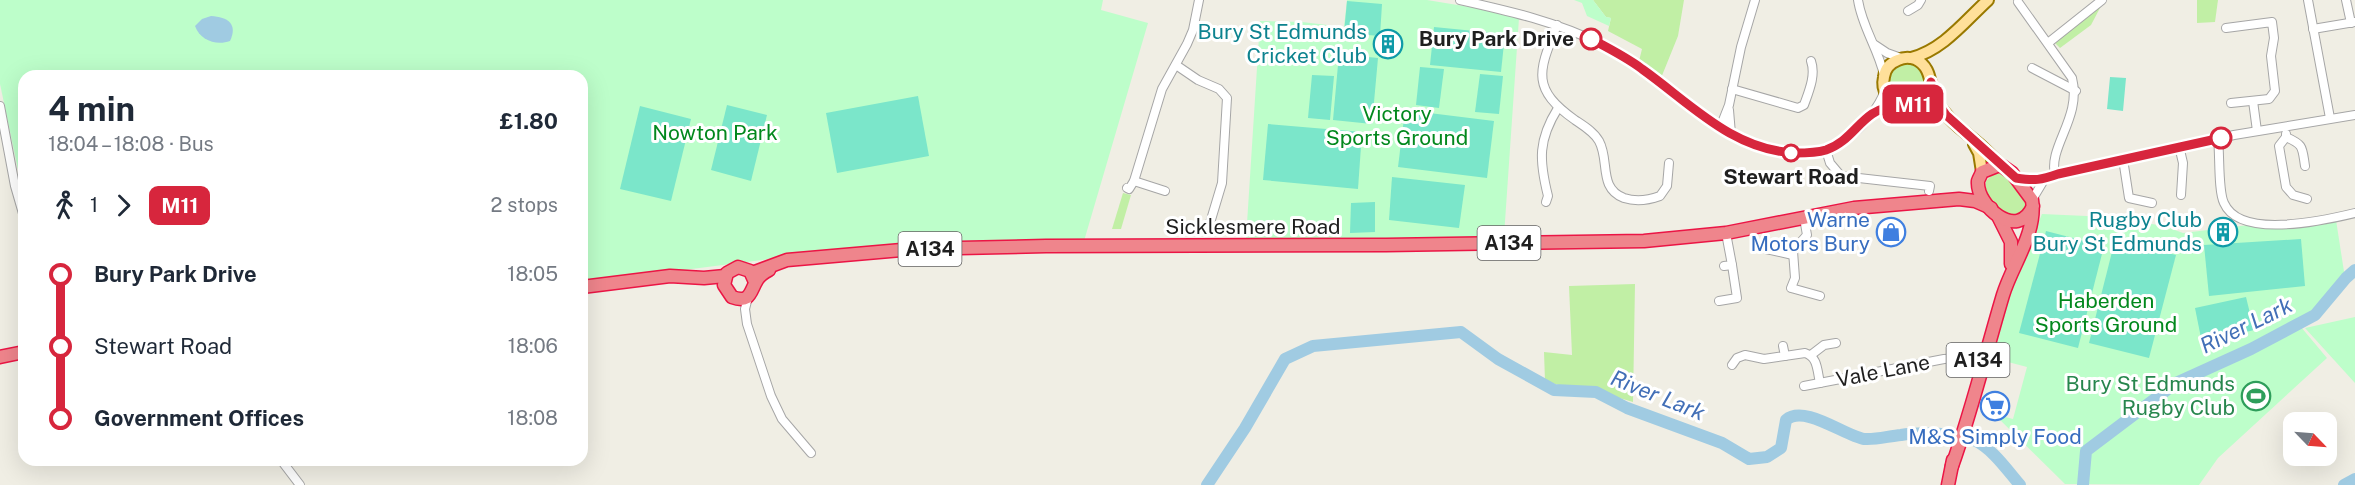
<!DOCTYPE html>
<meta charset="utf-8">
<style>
body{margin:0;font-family:"Public Sans",sans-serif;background:#f6f6f7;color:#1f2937;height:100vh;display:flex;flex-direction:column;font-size:22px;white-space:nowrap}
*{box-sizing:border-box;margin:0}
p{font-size:20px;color:#747a83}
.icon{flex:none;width:33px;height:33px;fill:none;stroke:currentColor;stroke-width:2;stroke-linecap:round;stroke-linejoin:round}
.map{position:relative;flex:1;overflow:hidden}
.sheet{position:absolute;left:18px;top:70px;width:570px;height:396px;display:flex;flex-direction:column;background:#fff;border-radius:18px;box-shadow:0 6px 24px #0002}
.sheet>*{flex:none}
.badge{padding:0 12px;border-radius:9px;font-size:21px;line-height:39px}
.needle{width:39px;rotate:115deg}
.controls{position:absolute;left:2283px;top:412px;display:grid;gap:12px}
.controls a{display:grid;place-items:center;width:54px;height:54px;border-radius:12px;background:#fff;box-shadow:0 6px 24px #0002;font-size:30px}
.map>.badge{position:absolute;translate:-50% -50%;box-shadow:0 0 0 3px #fff}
.legs{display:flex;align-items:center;gap:9px;height:66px;padding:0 30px;font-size:20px}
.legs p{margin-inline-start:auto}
.overview{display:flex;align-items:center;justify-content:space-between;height:102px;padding:0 30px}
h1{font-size:33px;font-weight:700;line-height:45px}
ul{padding:0 30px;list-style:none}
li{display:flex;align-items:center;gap:21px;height:72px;font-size:22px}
li i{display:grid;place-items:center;width:9px;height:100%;margin:0 8px;background:currentColor}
li i::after{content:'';width:15px;height:15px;margin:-8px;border:4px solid;border-radius:50%;background:#fff}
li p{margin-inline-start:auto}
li:first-child i{background:linear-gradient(#0000 50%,currentColor 0)}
li:last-child i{background:linear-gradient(currentColor 50%,#0000 0)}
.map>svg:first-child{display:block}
.grass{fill:#c1efa5}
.park{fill:#bdfeca}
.pitch{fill:#7be6ca}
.water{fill:#a0cbe2}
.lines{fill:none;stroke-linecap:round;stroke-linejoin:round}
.river{stroke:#a0cbe2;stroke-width:12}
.minor-casing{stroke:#a6a6a6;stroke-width:10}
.major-casing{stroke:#997900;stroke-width:14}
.highway-casing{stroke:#eb1545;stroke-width:15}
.minor{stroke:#fff;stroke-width:8}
.major{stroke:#ffe09a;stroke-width:10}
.highway{stroke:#ef858c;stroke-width:12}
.line-1-casing{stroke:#fff;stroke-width:14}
.line-1{stroke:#d7263d;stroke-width:9}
.stop-1-dot{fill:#fff;stroke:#d7263d;stroke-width:3}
.labels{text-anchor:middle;stroke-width:6;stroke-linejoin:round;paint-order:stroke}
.shield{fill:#fff;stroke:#626262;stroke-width:1.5}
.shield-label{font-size:20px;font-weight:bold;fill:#1f1f1f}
.culture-label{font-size:21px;fill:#0d838f;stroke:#fff;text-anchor:end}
.stop-label{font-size:21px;font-weight:bold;fill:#1f1f1f;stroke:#fff;text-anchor:end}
.park-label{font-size:21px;fill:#02881d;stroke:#fff}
.shop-label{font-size:21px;fill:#366cbe;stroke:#fff;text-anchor:end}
.street-label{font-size:21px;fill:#1f1f1f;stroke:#fff}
.leisure-label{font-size:21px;fill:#27864d;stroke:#fff;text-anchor:end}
.water-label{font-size:22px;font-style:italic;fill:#426fb7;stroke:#fff}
</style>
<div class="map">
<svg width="2355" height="485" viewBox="0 0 2355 485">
<rect width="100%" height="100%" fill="#f0eee4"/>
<g class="grass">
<polygon points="1593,0 1684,0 1678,36 1661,78 1639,61 1642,49 1608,31 1611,18 1606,17"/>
<polygon points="2197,0 2218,0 2215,22 2197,23"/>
<polygon points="2101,6 2091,25 2060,48 2055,43"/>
<circle cx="1907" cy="81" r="18"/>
<path d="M 2001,172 L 2023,193 L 2028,207 L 2016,219 C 2002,211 1983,200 1986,181 L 1993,174 Z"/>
<polygon points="1123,193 1131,195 1121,229 1112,229"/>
<path d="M 1635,284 L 1633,402 C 1604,392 1574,391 1545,381 L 1544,352 L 1572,355 L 1569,286 Z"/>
</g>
<g class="park">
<polygon points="0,0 1103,0 1101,10 1148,23 1084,241 794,256 582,283 582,76 24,76 24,198 0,84"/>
<polygon points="1347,0 1427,0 1488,10 1519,18 1504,236 1381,240 1246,239 1260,21 1302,22 1344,27"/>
<polygon points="1574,0 1593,0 1606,17 1611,18 1609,26 1587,16 1582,3"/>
<polygon points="2042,214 2109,217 2164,226 2183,233 2249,225 2336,220 2345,278 2312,314 2251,348 2252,351 2301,327 2327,358 2218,458 2199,485 2065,484 1994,414 2013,419 2027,367 1993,358 2010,291"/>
<polygon points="2355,317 2355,383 2305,328"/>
</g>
<g class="pitch">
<polygon points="1347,1 1382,4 1380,36 1344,33"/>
<polygon points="1434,27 1505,34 1501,72 1430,65"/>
<polygon points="1339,54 1378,58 1372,124 1333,120"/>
<polygon points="1420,67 1444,69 1439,108 1416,105"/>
<polygon points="1480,74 1503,76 1499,114 1475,112"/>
<polygon points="1312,75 1334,76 1330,120 1308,118"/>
<polygon points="2110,77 2126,78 2123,111 2107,109"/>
<polygon points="918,96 929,156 837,173 826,113"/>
<polygon points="727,105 767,115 751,181 711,170"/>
<polygon points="640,106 691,119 671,201 620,189"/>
<polygon points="1405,110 1494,121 1487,178 1398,167"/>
<polygon points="1268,124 1362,132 1358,189 1263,180"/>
<polygon points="1392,177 1465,185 1459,228 1389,220"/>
<polygon points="1375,202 1375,232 1350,233 1351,203"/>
<polygon points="2046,231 2104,246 2078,348 2019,333"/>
<polygon points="2301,239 2305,286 2209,296 2204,245"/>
<polygon points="2115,240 2176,255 2149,358 2089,343"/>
<polygon points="2246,297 2254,330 2202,343 2195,308"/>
</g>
<path class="water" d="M 211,16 C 228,17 238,24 230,41 C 216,46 200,40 195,26 L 202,19 Z"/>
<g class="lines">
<g class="river">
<path d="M 1207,485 L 1245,428 L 1285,359 L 1313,346 L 1461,332 L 1498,359 L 1554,390 L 1596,392 L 1627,408 L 1722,443 L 1749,459 L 1767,457 L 1781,448 L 1786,420 C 1804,404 1845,436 1864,439 C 1876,440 1889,436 1901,435 C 1917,432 1960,433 1974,440 C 1993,449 2007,470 2020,485"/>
<polyline points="2083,485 2086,451 2176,383 2251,349 2315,315 2346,278 2355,270"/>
<polyline points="2344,485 2355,479"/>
</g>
<g class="minor-casing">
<g id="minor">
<path d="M 1460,0 C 1509,11 1558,22 1603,45 C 1617,53 1632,61 1646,71 C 1699,112 1775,186 1846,139 C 1862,128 1879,108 1885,90"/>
<path d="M 1858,0 C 1862,27 1878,48 1884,75"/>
<polyline points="2308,0 2330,118"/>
<polyline points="2346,0 2351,23"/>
<path d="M 2018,2 L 2072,78 C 2082,118 2048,146 2055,175"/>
<polyline points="1908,11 1918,5 1921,0"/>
<path d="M 1557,25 C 1539,71 1530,88 1575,120 C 1584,126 1594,132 1599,141 C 1610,161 1598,188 1624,198 C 1636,202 1649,200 1660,196 L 1667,186 L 1669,163"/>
<polyline points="2226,28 2272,22 2274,38 2271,56 2275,91 2269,99 2231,103"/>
<polyline points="2313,29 2355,22"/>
<polyline points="2048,43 2102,0"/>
<polyline points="1875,45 1887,53 1901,58"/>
<polyline points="1176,65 1198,80 1219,89 1227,98 1222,183 1210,223"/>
<polyline points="2032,68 2076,91"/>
<path d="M 1732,89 L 1798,108 L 1804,105 C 1809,91 1816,75 1811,61"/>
<polyline points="2253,101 2257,131"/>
<polyline points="0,106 15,186 24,217"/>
<polyline points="1729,110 1731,134"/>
<polyline points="1875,112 1891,105 1900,105"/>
<polyline points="1720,128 1729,105 1741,47 1755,0"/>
<path d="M 2286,134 L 2286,137 C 2304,145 2302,147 2305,166"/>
<polyline points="2286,137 2279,146 2286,187 2293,195 2307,199"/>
<path d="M 2218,139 C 2220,155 2218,191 2224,203 C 2240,240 2326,220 2355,213"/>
<polyline points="2179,146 2183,163 2181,195"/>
<polyline points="1826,150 1830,163 1841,176 1930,186 1929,191"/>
<polyline points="2123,159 2129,198 2152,203"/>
<polyline points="2016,178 2044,180 2058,174 2234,135 2355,115"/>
<polyline points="1134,181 1165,191"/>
<polyline points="1127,188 1129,189 1134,181 1162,89 1187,44 1193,30 1199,0"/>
<polyline points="2032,200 2044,180"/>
<path d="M 1546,202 L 1548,196 C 1539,160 1538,140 1558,108"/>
<polyline points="1804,218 1807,235 1793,251 1795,278 1791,288 1820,296"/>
<polyline points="1766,249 1793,255"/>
<polyline points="1724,266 1732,265 1726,233"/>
<polyline points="748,297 745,309 747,324 771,396 782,419 811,453"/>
<polyline points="1719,301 1737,298 1732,265"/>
<polyline points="1783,346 1785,356"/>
<polyline points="1811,355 1824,345 1836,343"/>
<polyline points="1961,358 1970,364 1975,372"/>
<path d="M 1732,365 L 1737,358 L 1745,355 L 1764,359 L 1805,353 C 1818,357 1817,370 1820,383"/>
<polyline points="1804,386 1944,359 1972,357 1981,352"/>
<polyline points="281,460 300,485"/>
</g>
</g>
<g class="major-casing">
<g id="major">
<path d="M 1911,58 C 1943,50 1965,21 1988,0"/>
<path d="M 1931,82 C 1922,117 1877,107 1884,77 C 1885,69 1890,63 1898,60 C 1904,57 1909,57 1915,59 C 1932,67 1929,83 1935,98 C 1937,103 1941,109 1945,113 C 1954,125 1968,134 1979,144 C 1987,151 1994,159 2002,166"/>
<polyline points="1914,104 1946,115"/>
<polyline points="1974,144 1979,153 1982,172"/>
</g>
</g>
<g class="highway-casing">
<g id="highway">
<polyline points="1998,216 2011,242 2011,264"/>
<polyline points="752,273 787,260 913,249 1046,246 1386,245 1644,241 1726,233 1854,208 1959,199 1975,201 1991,208"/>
<path d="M 755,282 L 750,271 L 738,267 L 727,273 L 724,285 L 732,297 C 751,304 750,291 757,280 C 760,275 765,272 769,270"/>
<polyline points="582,287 670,276 704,278 725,276"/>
<polyline points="0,357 24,352"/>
<path d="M 1952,466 C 1972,410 1986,352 2003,295 C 2012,265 2037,233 2032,200 L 2012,173 L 2002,166 L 1997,166 L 1982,172 C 1981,175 1979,178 1978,181 C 1976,206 2018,242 2033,206"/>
<polyline points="1948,485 1953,460"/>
</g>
</g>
<use href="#minor" class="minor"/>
<use href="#major" class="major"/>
<use href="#highway" class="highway"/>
</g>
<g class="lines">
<g class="line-1-casing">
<path id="line-1" d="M 1591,39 C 1608,48 1626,57 1642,69 C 1690,103 1732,150 1795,153 C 1805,153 1816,153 1826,150 C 1847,143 1856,125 1872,114 C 1895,98 1923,115 1931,82 L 1935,99 L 1946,115 L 2016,178 C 2035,181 2041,180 2058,174 L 2221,138"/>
</g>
<use href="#line-1" class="line-1"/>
</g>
<defs>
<g id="building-ring" transform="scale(1.5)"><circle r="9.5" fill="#fff" stroke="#0f9aa8" stroke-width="1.5"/><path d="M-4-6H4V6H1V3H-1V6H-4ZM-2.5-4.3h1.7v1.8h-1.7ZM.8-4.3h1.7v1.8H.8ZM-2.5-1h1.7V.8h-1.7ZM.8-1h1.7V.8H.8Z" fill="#0f9aa8"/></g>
<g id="shop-ring" transform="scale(1.5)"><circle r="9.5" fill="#fff" stroke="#3f7fe0" stroke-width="1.5"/><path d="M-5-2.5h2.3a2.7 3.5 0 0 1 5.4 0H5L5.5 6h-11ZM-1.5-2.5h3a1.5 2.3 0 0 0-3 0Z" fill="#3f7fe0"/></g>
<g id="stadium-ring" transform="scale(1.5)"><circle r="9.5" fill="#fff" stroke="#2e9e5b" stroke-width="1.5"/><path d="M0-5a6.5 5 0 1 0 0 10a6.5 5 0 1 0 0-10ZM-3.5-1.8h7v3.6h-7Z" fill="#2e9e5b"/></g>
<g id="supermarket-ring" transform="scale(1.5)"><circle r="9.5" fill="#fff" stroke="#3f7fe0" stroke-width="1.5"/><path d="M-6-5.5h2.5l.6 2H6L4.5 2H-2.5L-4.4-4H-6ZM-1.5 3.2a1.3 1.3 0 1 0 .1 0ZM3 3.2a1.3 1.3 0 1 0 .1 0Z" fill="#3f7fe0"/></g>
</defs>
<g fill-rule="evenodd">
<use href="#building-ring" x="1388" y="44"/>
<use href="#shop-ring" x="1891" y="232"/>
<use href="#building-ring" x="2223" y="232"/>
<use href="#stadium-ring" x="2256" y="396"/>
<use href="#supermarket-ring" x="1995" y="406"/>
</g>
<g class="stop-1-dot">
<circle cx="1591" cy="39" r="10"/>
<circle cx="2221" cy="138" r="10"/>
<circle cx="1791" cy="153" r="8"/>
</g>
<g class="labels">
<g class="shield">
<rect x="1477.5" y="226" width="63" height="34" rx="4.5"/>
<rect x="898.5" y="232" width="63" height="34" rx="4.5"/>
<rect x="1946.5" y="343" width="63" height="34" rx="4.5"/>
</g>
<g class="shield-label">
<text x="1509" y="250">A134</text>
<text x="930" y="256">A134</text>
<text x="1978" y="367">A134</text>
</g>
<g class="culture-label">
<text x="1367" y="39">Bury St Edmunds<tspan x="1367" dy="24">Cricket Club</tspan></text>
<text x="2202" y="227">Rugby Club<tspan x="2202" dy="24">Bury St Edmunds</tspan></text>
</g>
<g class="stop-label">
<text x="1574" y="46">Bury Park Drive</text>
<text x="1791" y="184" text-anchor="middle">Stewart Road</text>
</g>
<g class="park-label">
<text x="1397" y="121">Victory<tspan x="1397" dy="24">Sports Ground</tspan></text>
<text x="715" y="140">Nowton Park</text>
<text x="2106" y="308">Haberden<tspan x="2106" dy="24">Sports Ground</tspan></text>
</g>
<g class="shop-label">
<text x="1870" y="227">Warne<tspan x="1870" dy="24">Motors Bury</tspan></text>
<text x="1995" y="444" text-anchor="middle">M&amp;S Simply Food</text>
</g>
<g class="street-label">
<text x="1253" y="234">Sicklesmere Road</text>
<text transform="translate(1883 371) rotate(-11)" y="7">Vale Lane</text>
</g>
<g class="leisure-label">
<text x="2235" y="391">Bury St Edmunds<tspan x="2235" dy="24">Rugby Club</tspan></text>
</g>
<g class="water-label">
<text transform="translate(2246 325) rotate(-26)" y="8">River Lark</text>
<text transform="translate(1658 395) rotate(22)" y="8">River Lark</text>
</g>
</g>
</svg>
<div class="controls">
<a><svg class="needle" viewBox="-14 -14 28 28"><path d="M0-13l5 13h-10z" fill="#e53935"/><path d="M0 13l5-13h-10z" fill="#747a83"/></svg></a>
</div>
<b class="badge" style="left:1913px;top:104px;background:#d7263d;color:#fff">M11</b>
<section class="sheet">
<div class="overview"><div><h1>4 min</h1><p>18:04 – 18:08 · Bus</p></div><b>£1.80</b></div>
<div class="legs"><svg class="icon" aria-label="walk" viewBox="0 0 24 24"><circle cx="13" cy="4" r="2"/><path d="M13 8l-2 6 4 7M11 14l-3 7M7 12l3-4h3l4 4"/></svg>1<svg class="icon" aria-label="forward" viewBox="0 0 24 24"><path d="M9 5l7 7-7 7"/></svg><b class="badge" style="background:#d7263d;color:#fff">M11</b><p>2 stops</p></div>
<ul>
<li><i style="color:#d7263d"></i><b>Bury Park Drive</b><p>18:05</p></li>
<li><i style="color:#d7263d"></i><span>Stewart Road</span><p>18:06</p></li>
<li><i style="color:#d7263d"></i><b>Government Offices</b><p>18:08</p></li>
</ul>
</section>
</div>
